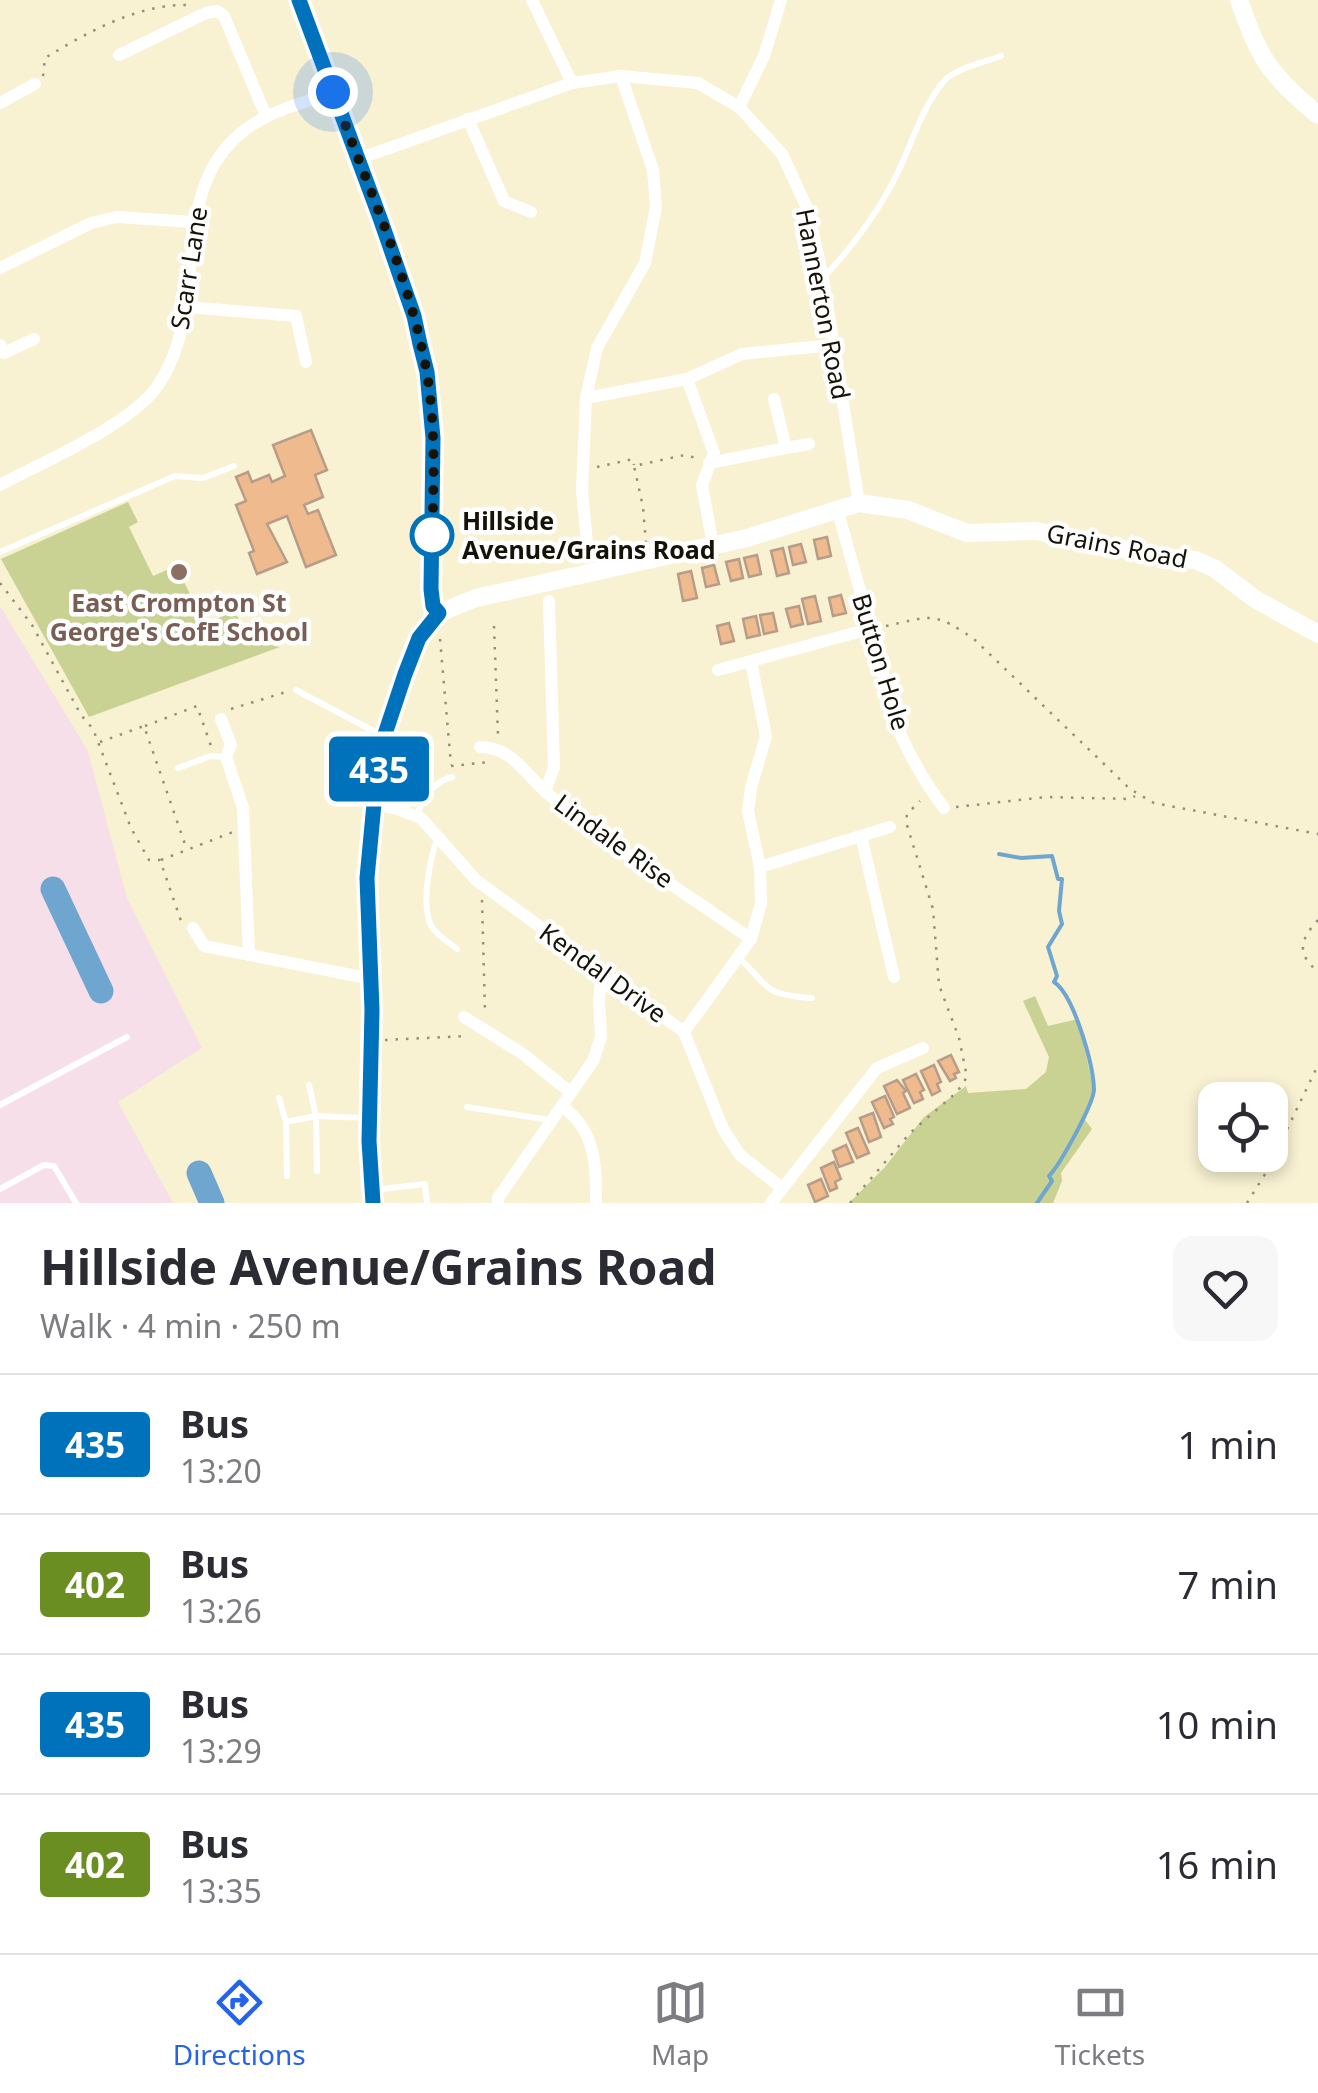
<!DOCTYPE html>
<meta charset="utf-8">
<style>
body{margin:0;font-family:"Noto Sans",sans-serif;background:#f7f7f7;color:#2b2b33;height:100vh;display:flex;flex-direction:column;font-size:38px;white-space:nowrap}
*{box-sizing:border-box;margin:0}
p{font-size:32px;color:#7c7c81}
.icon{flex:none;width:55px;height:55px;fill:none;stroke:currentColor;stroke-width:2;stroke-linecap:round;stroke-linejoin:round}
.map{position:relative;height:1203px;overflow:hidden}
.details{display:flex;flex-direction:column;background:#fff;flex:1}
.details>*{flex:none}
.badge{padding:0 20px;border-radius:8px;font-size:35px;line-height:65px}
.fabs{position:absolute;left:1198px;top:1082px;display:grid;gap:20px}
.fabs a{display:grid;place-items:center;width:90px;height:90px;border-radius:20px;background:#fff;box-shadow:0 5px 15px #0003;font-size:50px}
.you{position:absolute;width:50px;height:50px;margin:-25px;border:8px solid #fff;border-radius:50%;background:#1a73e8;box-shadow:0 0 0 15px #1a73e833}
.map>.badge{position:absolute;translate:-50% -50%;box-shadow:0 0 0 5px #fff}
.round{display:grid;place-items:center;flex:none;width:105px;height:105px;border-radius:20px;background:#f7f7f7}
.headline{display:flex;align-items:center;justify-content:space-between;height:170px;padding:0 40px}
h1{font-size:48px;font-weight:700;line-height:75px}
ul{padding:0;list-style:none}
li{display:flex;align-items:center;gap:30px;height:140px;padding:0 40px;border-top:2px solid #e1e1e2}
li div{flex:1}
li b{display:block;font-size:38px}
li em{font-style:normal}
li .badge{min-width:110px;font-weight:700;text-align:center}
.menu{display:flex;justify-content:space-around;align-items:center;height:140px;border-top:2px solid #e1e1e2;background:#fff;font-size:28px;color:#7c7c81}
.menu a{display:grid;justify-items:center;gap:5px}
.menu .on{color:#2563eb}
.map>svg:first-child{display:block}
.industrial{fill:#f7dfe9}
.green{fill:#c9d293}
.lines{fill:none;stroke-linecap:round;stroke-linejoin:round}
.stream{stroke:#6ea6d0;stroke-width:4}
.river{stroke:#6ea6d0;stroke-width:25}
.building{fill:#f0ba8f;stroke:#b79d89;stroke-width:2.5}
.path{stroke:#958f79;stroke-width:2.5;stroke-dasharray:2.5 8;stroke-linecap:butt}
.lane{stroke:#fff;stroke-width:6}
.street{stroke:#fff;stroke-width:12}
.secondary{stroke:#fff;stroke-width:18}
.line-casing{stroke:#fff;stroke-width:22}
.line{stroke:#0072bc;stroke-width:15}
.walk{stroke:#151207;stroke-width:10;stroke-dasharray:0 18}
.stop-dot{fill:#fff;stroke:#0072bc;stroke-width:5}
.education-dot{fill:#8d6e63;stroke:#fefefe;stroke-width:4}
.labels{text-anchor:middle;stroke-width:9;stroke-linejoin:round;paint-order:stroke}
.street-label{font-size:25px;fill:#151207;stroke:#fefefe}
.stop-label{font-size:25px;font-weight:bold;fill:#151207;stroke:#fefefe;text-anchor:start}
.education-label{font-size:25px;font-weight:bold;fill:#785e54;stroke:#fefefe}
</style>
<div class="map">
<svg width="1318" height="1203" viewBox="0 0 1318 1203">
<rect width="100%" height="100%" fill="#f8f1d2"/>
<polygon class="industrial" points="0,606 88,751 127,898 202,1048 118,1102 173,1203 0,1203"/>
<g class="green">
<path d="M 128,502 L 138,522 L 129,527 L 153,576 L 176,566 L 205,624 L 234,611 C 246,632 256,643 280,647 L 89,717 L 1,559 Z"/>
<polygon points="1035,996 1048,1026 1078,1019 1094,1091 1085,1120 1092,1129 1061,1173 1062,1181 1053,1203 849,1203 885,1167 924,1117 966,1086 968,1093 1026,1089 1046,1072 1049,1057 1023,1001"/>
</g>
<g class="lines">
<path class="stream" d="M 999,854 L 1021,858 L 1052,856 L 1058,879 L 1062,879 L 1059,911 L 1062,924 L 1048,947 L 1057,976 L 1054,982 C 1074,995 1093,1064 1094,1089 C 1094,1104 1059,1166 1049,1176 L 1052,1181 L 1037,1203"/>
<g class="river">
<polyline points="53,889 101,991"/>
<polyline points="199,1173 212,1203"/>
</g>
</g>
<g class="building">
<polygon points="311,430 327,470 315,475 323,497 304,505 308,514 318,510 336,555 306,567 287,516 267,524 287,562 257,574 249,553 254,551 236,505 246,501 236,477 248,472 252,482 269,475 272,482 285,476 273,445"/>
<polygon points="827,537 831,556 818,559 814,540"/>
<polygon points="801,544 806,562 793,565 789,547"/>
<polygon points="783,548 789,573 777,576 771,551"/>
<polygon points="757,555 761,574 749,577 744,558"/>
<polygon points="739,559 743,578 731,581 726,562"/>
<polygon points="714,565 719,584 706,587 702,568"/>
<polygon points="691,571 697,598 683,601 678,574"/>
<polygon points="841,595 846,613 833,616 829,598"/>
<polygon points="815,596 821,621 808,624 802,599"/>
<polygon points="799,606 803,624 791,627 786,609"/>
<polygon points="773,613 777,631 764,634 760,615"/>
<polygon points="756,616 760,635 747,638 743,619"/>
<polygon points="729,623 734,641 721,644 717,626"/>
<polygon points="951,1055 959,1072 954,1074 956,1078 950,1081 938,1061"/>
<polygon points="934,1065 941,1082 937,1084 940,1091 932,1095 921,1071"/>
<polygon points="916,1074 924,1090 920,1092 923,1099 914,1103 903,1080"/>
<polygon points="897,1080 906,1091 903,1093 910,1108 897,1114 884,1086"/>
<polygon points="885,1096 894,1117 890,1119 893,1124 884,1128 872,1102"/>
<polygon points="873,1113 881,1137 869,1142 860,1118"/>
<polygon points="858,1128 869,1153 857,1158 846,1133"/>
<polygon points="846,1145 853,1162 839,1167 833,1151"/>
<polygon points="834,1162 841,1179 835,1182 837,1188 830,1191 821,1168"/>
<polygon points="821,1179 828,1196 815,1202 808,1185"/>
</g>
<g class="lines">
<g class="path">
<path d="M 43,76 L 45,58 C 88,32 139,3 191,5"/>
<polyline points="597,467 633,459 634,465"/>
<polyline points="646,543 643,507 634,466 685,455 696,458"/>
<polyline points="0,583 32,625 81,715 93,729 131,828 149,860 160,860 181,921"/>
<polyline points="494,626 498,736"/>
<path d="M 886,626 C 932,616 933,611 974,639 L 1130,789 L 1154,803 L 1318,834"/>
<polyline points="440,639 451,765"/>
<polyline points="231,709 286,692"/>
<polyline points="145,726 197,706 211,746"/>
<polyline points="100,742 144,726 187,850"/>
<polyline points="451,766 489,762"/>
<polyline points="956,807 1046,797 1130,799 1135,796"/>
<polyline points="161,860 233,832"/>
<polyline points="482,900 485,1012"/>
<path d="M 1318,920 C 1300,940 1296,953 1318,972"/>
<polyline points="385,1040 467,1036"/>
<polyline points="850,1203 910,1133 957,1092 967,1077 959,1038 939,985 933,909 906,822 907,814 920,801"/>
<polyline points="1247,1203 1267,1171 1318,1065"/>
</g>
<g class="lane">
<path d="M 824,277 C 854,245 880,210 899,170 C 913,140 923,105 945,80 C 957,68 985,62 1001,56"/>
<polyline points="0,552 175,476 203,478 234,466"/>
<polyline points="296,690 383,736"/>
<polyline points="355,742 379,742"/>
<polyline points="178,768 211,756 224,757"/>
<path d="M 416,815 C 425,798 432,782 452,777"/>
<path d="M 438,837 C 430,858 420,906 432,927 C 438,936 448,942 457,949"/>
<path d="M 739,958 C 772,989 762,994 812,998"/>
<polyline points="309,1085 316,1116 317,1171"/>
<polyline points="279,1098 286,1122 287,1176"/>
<polyline points="0,1105 127,1037"/>
<polyline points="467,1107 550,1120"/>
<polyline points="286,1122 316,1116 369,1118"/>
<polyline points="0,1189 44,1165 54,1166 76,1203"/>
<polyline points="373,1190 425,1184 427,1203"/>
</g>
<g class="street">
<polyline points="299,0 414,316 427,371 433,438 431,589 433,606 439,613"/>
<polyline points="532,0 572,83"/>
<polyline points="119,55 206,13 217,11 224,16 266,116"/>
<polyline points="0,103 35,84"/>
<polyline points="739,107 764,56 781,0"/>
<polyline points="468,119 504,201 531,212"/>
<polyline points="358,159 572,83 621,76 698,83 739,107 782,154 808,210 823,278 859,503"/>
<polyline points="0,268 91,223 116,217 193,222"/>
<polyline points="187,307 296,316 306,362"/>
<polyline points="0,345 4,353 34,339"/>
<polyline points="687,379 714,453 702,485 711,534"/>
<polyline points="586,398 687,379 742,354 833,345"/>
<polyline points="786,448 809,444"/>
<polyline points="709,463 786,448 774,399"/>
<path d="M 0,485 C 43,462 128,426 156,388 C 218,303 155,170 268,116 C 288,106 312,100 333,93"/>
<path d="M 837,508 C 851,559 865,609 880,659 C 884,671 884,685 887,697 C 897,734 921,778 944,808"/>
<polyline points="588,553 582,491 586,398 597,348 645,263 656,207 653,170 621,76"/>
<polyline points="718,670 869,629"/>
<polyline points="221,719 231,745 226,757 243,808 249,955"/>
<path d="M 480,747 C 512,747 524,773 547,793 C 610,847 683,891 751,939"/>
<polyline points="545,792 554,767 549,601"/>
<polyline points="374,804 397,809 421,818 476,880 684,1032 723,1129 740,1155 782,1188"/>
<polyline points="861,836 894,977"/>
<polyline points="760,867 890,827"/>
<polyline points="193,928 204,946 372,979"/>
<polyline points="464,1017 523,1054 570,1092"/>
<polyline points="684,1032 751,939 761,904 760,867 748,811 751,788 766,736 751,662"/>
<path d="M 562,1106 C 596,1131 596,1164 596,1203"/>
<polyline points="498,1203 498,1198 593,1061 601,1037 599,1000 602,974"/>
<polyline points="771,1203 877,1068 923,1048"/>
</g>
<g class="secondary">
<path d="M 1239,0 C 1260,60 1269,74 1318,115"/>
<polyline points="373,1203 369,1141 372,1009 367,877 383,739 419,638 439,613 476,598 747,538 859,503 908,510 967,533 1036,531 1156,556 1195,560 1214,568 1255,599 1318,634"/>
</g>
</g>
<g class="lines">
<g class="line-casing">
<polyline id="line" points="299,0 380,218 414,316 420,344 427,372 433,438 431,589 433,606 439,613 419,638 405,674 383,740 374,804 367,878 372,1010 369,1141 373,1203"/>
</g>
<use href="#line" class="line"/>
<path class="walk" d="M 333,92 C 366,183 408,273 426,368 C 437,428 433,491 432,552 L 432,535"/>
</g>
<circle class="stop-dot" cx="432" cy="535" r="20"/>
<circle class="education-dot" cx="179" cy="572" r="10"/>
<g class="labels">
<g class="street-label">
<text transform="translate(189 268) rotate(-81)" y="9">Scarr Lane</text>
<text transform="translate(823 304) rotate(79)" y="9">Hannerton Road</text>
<text transform="translate(1117 546) rotate(11)" y="9">Grains Road</text>
<text transform="translate(881 662) rotate(73)" y="9">Button Hole</text>
<text transform="translate(614 841) rotate(36)" y="9">Lindale Rise</text>
<text transform="translate(603 973) rotate(36)" y="9">Kendal Drive</text>
</g>
<g class="stop-label">
<text x="462" y="530">Hillside<tspan x="462" dy="29">Avenue/Grains Road</tspan></text>
</g>
<g class="education-label">
<text x="179" y="612">East Crompton St<tspan x="179" dy="29">George's CofE School</tspan></text>
</g>
</g>
</svg>
<div class="fabs">
<a><svg class="icon" aria-label="locate" viewBox="0 0 24 24"><circle cx="12" cy="12" r="6"/><path d="M12 2v4M12 18v4M2 12h4M18 12h4"/></svg></a>
</div>
<div class="you" style="left:333px;top:92px"></div>
<b class="badge" style="left:379px;top:769px;background:#0072bc;color:#fff">435</b>
</div>
<section class="details">
<div class="headline"><div><h1>Hillside Avenue/Grains Road</h1><p>Walk · 4 min · 250 m</p></div><a class="round"><svg class="icon" aria-label="heart" viewBox="0 0 24 24"><path d="M12 20l-8-8c-3-5 5-10 8-4 3-6 11-1 8 4z"/></svg></a></div>
<ul>
<li><span class="badge" style="background:#0072bc;color:#fff">435</span><div><b>Bus</b><p>13:20</p></div><em>1 min</em></li>
<li><span class="badge" style="background:#6b8e23;color:#fff">402</span><div><b>Bus</b><p>13:26</p></div><em>7 min</em></li>
<li><span class="badge" style="background:#0072bc;color:#fff">435</span><div><b>Bus</b><p>13:29</p></div><em>10 min</em></li>
<li><span class="badge" style="background:#6b8e23;color:#fff">402</span><div><b>Bus</b><p>13:35</p></div><em>16 min</em></li>
</ul>
</section>
<nav class="menu">
<a class="on"><svg class="icon" aria-label="directions" viewBox="0 0 24 24"><path d="M12 3l9 9-9 9-9-9zM9 14v-3h6M13 9l2 2-2 2"/></svg>Directions</a>
<a><svg class="icon" aria-label="map" viewBox="0 0 24 24"><path d="M3 6l6-2 6 2 6-2v14l-6 2-6-2-6 2zM9 4v14M15 6v14"/></svg>Map</a>
<a><svg class="icon" aria-label="tickets" viewBox="0 0 24 24"><path d="M3 7h18v10H3zM15 7v10"/></svg>Tickets</a>
</nav>
